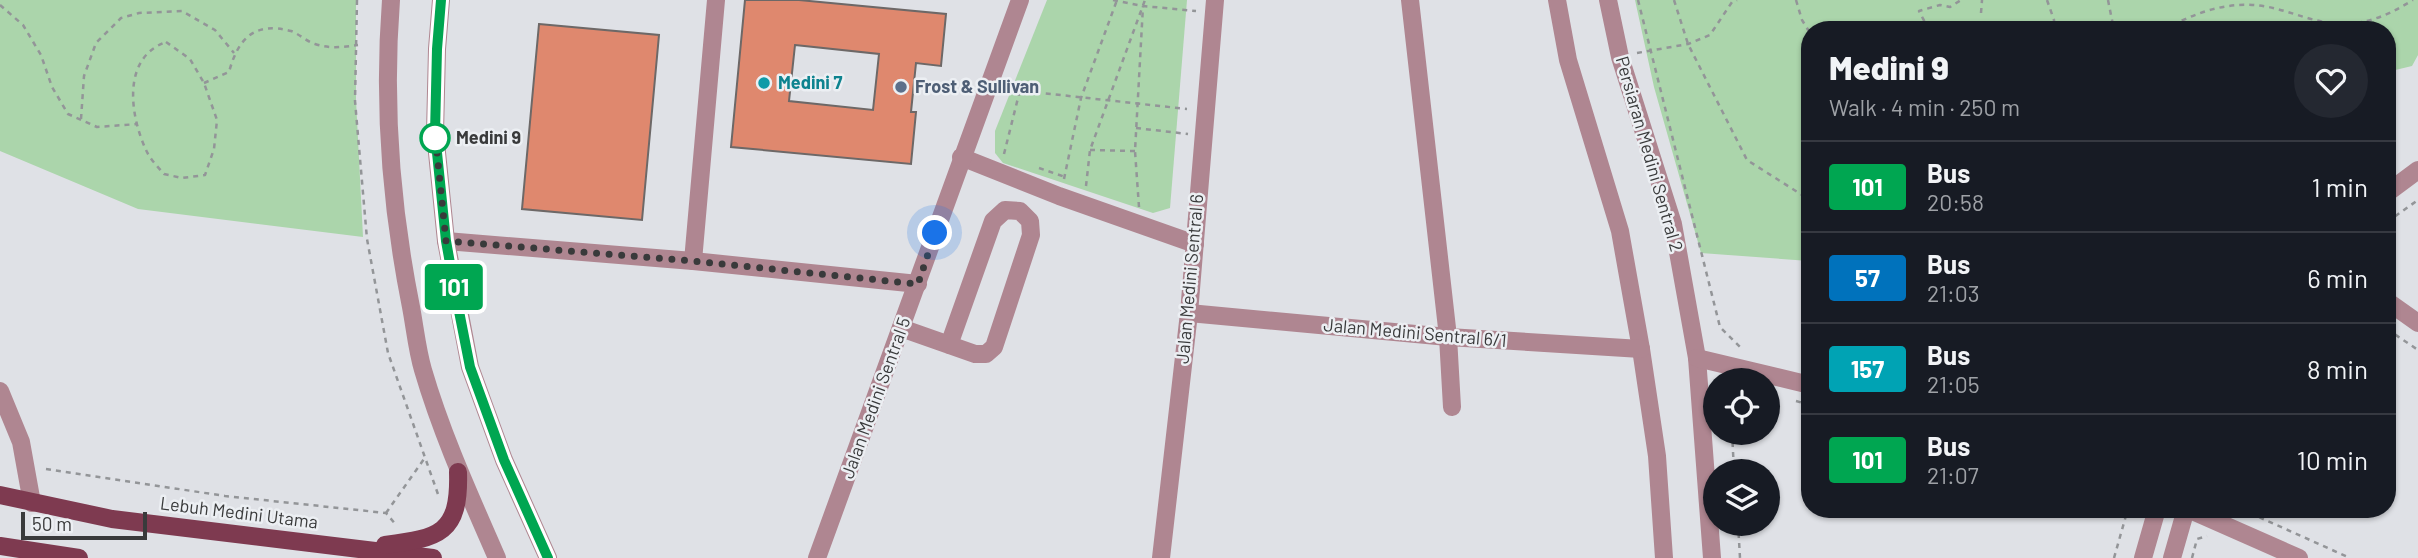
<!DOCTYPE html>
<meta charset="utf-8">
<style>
body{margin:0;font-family:Barlow,sans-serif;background:#242831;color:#f1f3f6;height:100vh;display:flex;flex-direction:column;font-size:26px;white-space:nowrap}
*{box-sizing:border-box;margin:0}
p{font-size:23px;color:#9ea1a6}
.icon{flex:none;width:38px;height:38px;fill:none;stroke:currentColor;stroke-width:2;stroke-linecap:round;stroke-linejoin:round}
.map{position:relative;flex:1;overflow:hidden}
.panel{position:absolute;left:1801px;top:21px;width:595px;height:497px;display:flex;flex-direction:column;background:#171b24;border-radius:28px;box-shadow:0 2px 5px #0004}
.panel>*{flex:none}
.badge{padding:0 14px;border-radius:5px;font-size:24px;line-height:46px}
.controls{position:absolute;left:1703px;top:368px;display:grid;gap:14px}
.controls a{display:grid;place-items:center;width:77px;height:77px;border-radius:50%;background:#171b24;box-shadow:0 2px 5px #0004;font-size:35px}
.scale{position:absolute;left:21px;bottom:18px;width:126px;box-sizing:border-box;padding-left:7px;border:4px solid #393a3b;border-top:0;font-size:19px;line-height:24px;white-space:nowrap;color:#393a3b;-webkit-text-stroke:5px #eceff3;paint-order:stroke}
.you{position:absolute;width:35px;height:35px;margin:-18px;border:5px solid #fff;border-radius:50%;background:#1a73e8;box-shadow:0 0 0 10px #1a73e833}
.map>.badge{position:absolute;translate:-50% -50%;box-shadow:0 0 0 4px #fff}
.round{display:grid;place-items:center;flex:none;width:74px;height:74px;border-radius:37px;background:#242831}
.summary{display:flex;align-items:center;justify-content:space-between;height:119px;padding:0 28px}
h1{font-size:33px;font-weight:800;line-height:52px}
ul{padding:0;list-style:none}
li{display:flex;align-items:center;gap:21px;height:91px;padding:0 28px;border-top:2px solid #363941}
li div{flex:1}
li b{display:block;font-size:26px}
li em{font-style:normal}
li .badge{min-width:77px;font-weight:700;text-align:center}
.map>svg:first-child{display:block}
.green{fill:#abd5ab}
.building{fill:#df886e;stroke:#6d6867;stroke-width:2;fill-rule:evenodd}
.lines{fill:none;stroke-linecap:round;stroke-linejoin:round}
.path{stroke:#939598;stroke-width:2.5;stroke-dasharray:5 5;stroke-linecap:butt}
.minor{stroke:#af8691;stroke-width:18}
.major{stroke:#7e3a50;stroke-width:18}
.line-casing{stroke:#fff;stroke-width:16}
.line{stroke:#00a651;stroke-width:10}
.walk{stroke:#393a3b;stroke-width:7;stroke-dasharray:0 12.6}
.culture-dot{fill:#0f9aa8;stroke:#eceff3;stroke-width:2.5}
.service-dot{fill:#5c6f8a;stroke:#eceff3;stroke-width:2.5}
.stop-dot{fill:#fff;stroke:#00a651;stroke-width:3.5}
.labels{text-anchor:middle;stroke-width:5;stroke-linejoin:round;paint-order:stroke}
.culture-label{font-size:18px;font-weight:bold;fill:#0d838f;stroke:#eceff3;text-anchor:start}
.service-label{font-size:18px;font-weight:bold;fill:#4e5e75;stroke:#eceff3;text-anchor:start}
.stop-label{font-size:18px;font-weight:bold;fill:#393a3b;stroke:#eceff3;text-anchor:start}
.street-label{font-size:18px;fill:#393a3b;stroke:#eceff3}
</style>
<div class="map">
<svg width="2418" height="558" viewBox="0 0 2418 558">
<rect width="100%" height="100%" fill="#dfe1e6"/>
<g class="green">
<polygon points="0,0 356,0 356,100 363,237 138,209 0,151"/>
<polygon points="1047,0 1187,0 1170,208 1153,213 1003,163 995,153 995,131"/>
<polygon points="1635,0 2418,0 2418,55 2412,66 2387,72 2387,30 1810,30 1809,261 1701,253 1654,87"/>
</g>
<g class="building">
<path d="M 745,0 L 799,0 L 946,14 L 941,66 L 916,63 L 911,112 L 916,112 L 911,164 L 731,147 ZM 795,45 L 879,54 L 873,110 L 789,101 Z"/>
<polygon points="539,24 659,35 642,220 522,209"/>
</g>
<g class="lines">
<g class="path">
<polyline points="357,0 355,101 367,239 388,353 439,497"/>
<polyline points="1113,0 1143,6 1196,11"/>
<polyline points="1638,0 1720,327 1743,350"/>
<polyline points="1674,0 1688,44 1747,160 1810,200"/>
<polyline points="1796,0 1802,20 1810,33"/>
<polyline points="2047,0 2054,20 2054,30"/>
<polyline points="2108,0 2114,30"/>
<polyline points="0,5 23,25 41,55 52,87 68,114 97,127 138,124"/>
<polyline points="1981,13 1982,0"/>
<polyline points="1929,30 1919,11 1940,5 1950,7 1961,0"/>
<path d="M 2164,30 C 2190,15 2221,3 2252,5 C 2280,6 2304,20 2331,23 C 2362,27 2387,16 2413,0"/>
<path d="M 166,42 L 190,59 L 204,83 L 217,120 L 214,149 L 205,175 L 182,178 L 164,174 C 158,167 151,160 147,152 C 130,117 121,58 166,42 Z"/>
<polyline points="1637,53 1688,44 1710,35 1732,2 1737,0"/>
<path d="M 204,83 L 229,72 C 238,39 254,21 291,31 C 299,34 306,41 315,44 C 330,49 343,47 358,45"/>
<polyline points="1006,89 1187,109"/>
<polyline points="81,119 84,76 96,43 121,18 139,13 182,11 215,30 234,53"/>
<polyline points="1136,128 1188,134"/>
<polyline points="1090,150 1135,151"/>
<polyline points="1004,154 1020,90"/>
<polyline points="1039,168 1065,177"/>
<polyline points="1064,179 1081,98 1117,0"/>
<polyline points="1086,186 1090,150 1145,0"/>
<polyline points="1139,207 1135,151 1143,6"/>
<polyline points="2387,222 2418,200"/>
<polyline points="2387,329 2418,350"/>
<polyline points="1796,401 1810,405"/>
<polyline points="1732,432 1734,471"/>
<polyline points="46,469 225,496 386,513 397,526"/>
<polyline points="2128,509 2127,512 2138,512"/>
<polyline points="2241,509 2350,558"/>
<polyline points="386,513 424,459"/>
<polyline points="1738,523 1740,558"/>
<polyline points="2114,558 2127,512 2124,509"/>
<polyline points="2192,558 2197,539 2207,536"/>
</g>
<g class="minor">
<path d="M 391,0 C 383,103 391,207 411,307 C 415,328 417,350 423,370 C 442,435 470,496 497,558"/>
<polyline points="441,0 437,49 435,133 446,241 470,367 504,460 548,558"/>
<polyline points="1410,0 1448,337 1452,407"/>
<polyline points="1557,0 1568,60 1620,231 1641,349 1657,456 1664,558"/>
<polyline points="1608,0 1620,57 1673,224 1697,358 1712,558"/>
<polyline points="961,157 1059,196 1195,244"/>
<polyline points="2387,193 2418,170"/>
<polyline points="446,241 693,261 918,284"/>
<polyline points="693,261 716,0"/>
<polyline points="2387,301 2418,323"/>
<polyline points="1189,313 1448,337 1641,349"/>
<polyline points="901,328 975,354 986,354 994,347 1031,235 1030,221 1020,211 1005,210 993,221 949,345"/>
<polyline points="1697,358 1810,385"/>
<polyline points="0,391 21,442 32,503"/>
<polyline points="2188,509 2299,558"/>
<polyline points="817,558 1020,0"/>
<polyline points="1161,558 1189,313 1215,0"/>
<polyline points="2143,558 2157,509"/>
<polyline points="2172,558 2186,509"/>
</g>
<g class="major">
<polyline points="0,495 112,519 433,558"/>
<path d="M 385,545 C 439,538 460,534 458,472"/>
<polyline points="0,546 79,558"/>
</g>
</g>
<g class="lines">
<g class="line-casing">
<polyline id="line" points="441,0 437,49 435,133 446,241 455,291 470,367 504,460 548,558"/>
</g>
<use href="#line" class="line"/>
<polyline class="walk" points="435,138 435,133 446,241 693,261 918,284 935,233"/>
</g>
<circle class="culture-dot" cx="764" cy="83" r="7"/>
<circle class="service-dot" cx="901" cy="87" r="7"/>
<circle class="stop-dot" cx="435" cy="138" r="14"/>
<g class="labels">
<g class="culture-label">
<text x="778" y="89">Medini 7</text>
</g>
<g class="service-label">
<text x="915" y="93">Frost &amp; Sullivan</text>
</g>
<g class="stop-label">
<text x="456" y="144">Medini 9</text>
</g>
<g class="street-label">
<text transform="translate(1649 154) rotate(74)" y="6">Persiaran Medini Sentral 2</text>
<text transform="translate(1190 279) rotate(-85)" y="6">Jalan Medini Sentral 6</text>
<text transform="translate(1415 333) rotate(5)" y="6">Jalan Medini Sentral 6/1</text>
<text transform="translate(876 398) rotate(-70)" y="6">Jalan Medini Sentral 5</text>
<text transform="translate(239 513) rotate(7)" y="6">Lebuh Medini Utama</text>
</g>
</g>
</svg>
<div class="controls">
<a><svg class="icon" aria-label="locate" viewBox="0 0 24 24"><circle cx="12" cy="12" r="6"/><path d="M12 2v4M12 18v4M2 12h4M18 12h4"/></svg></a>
<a><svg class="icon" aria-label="layers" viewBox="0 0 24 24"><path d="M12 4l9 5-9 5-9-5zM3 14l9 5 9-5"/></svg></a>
</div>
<div class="scale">50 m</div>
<div class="you" style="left:935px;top:233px"></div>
<b class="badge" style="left:454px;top:287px;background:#00a651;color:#fff">101</b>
<section class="panel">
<div class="summary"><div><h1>Medini 9</h1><p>Walk · 4 min · 250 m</p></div><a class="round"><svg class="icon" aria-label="heart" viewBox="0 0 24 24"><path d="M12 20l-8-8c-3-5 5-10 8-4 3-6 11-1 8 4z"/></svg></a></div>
<ul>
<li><span class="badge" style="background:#00a651;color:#fff">101</span><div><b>Bus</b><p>20:58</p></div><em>1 min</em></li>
<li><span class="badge" style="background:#0072bc;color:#fff">57</span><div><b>Bus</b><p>21:03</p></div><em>6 min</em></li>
<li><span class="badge" style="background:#00a3b4;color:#fff">157</span><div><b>Bus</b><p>21:05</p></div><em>8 min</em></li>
<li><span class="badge" style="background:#00a651;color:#fff">101</span><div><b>Bus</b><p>21:07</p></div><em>10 min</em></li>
</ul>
</section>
</div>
